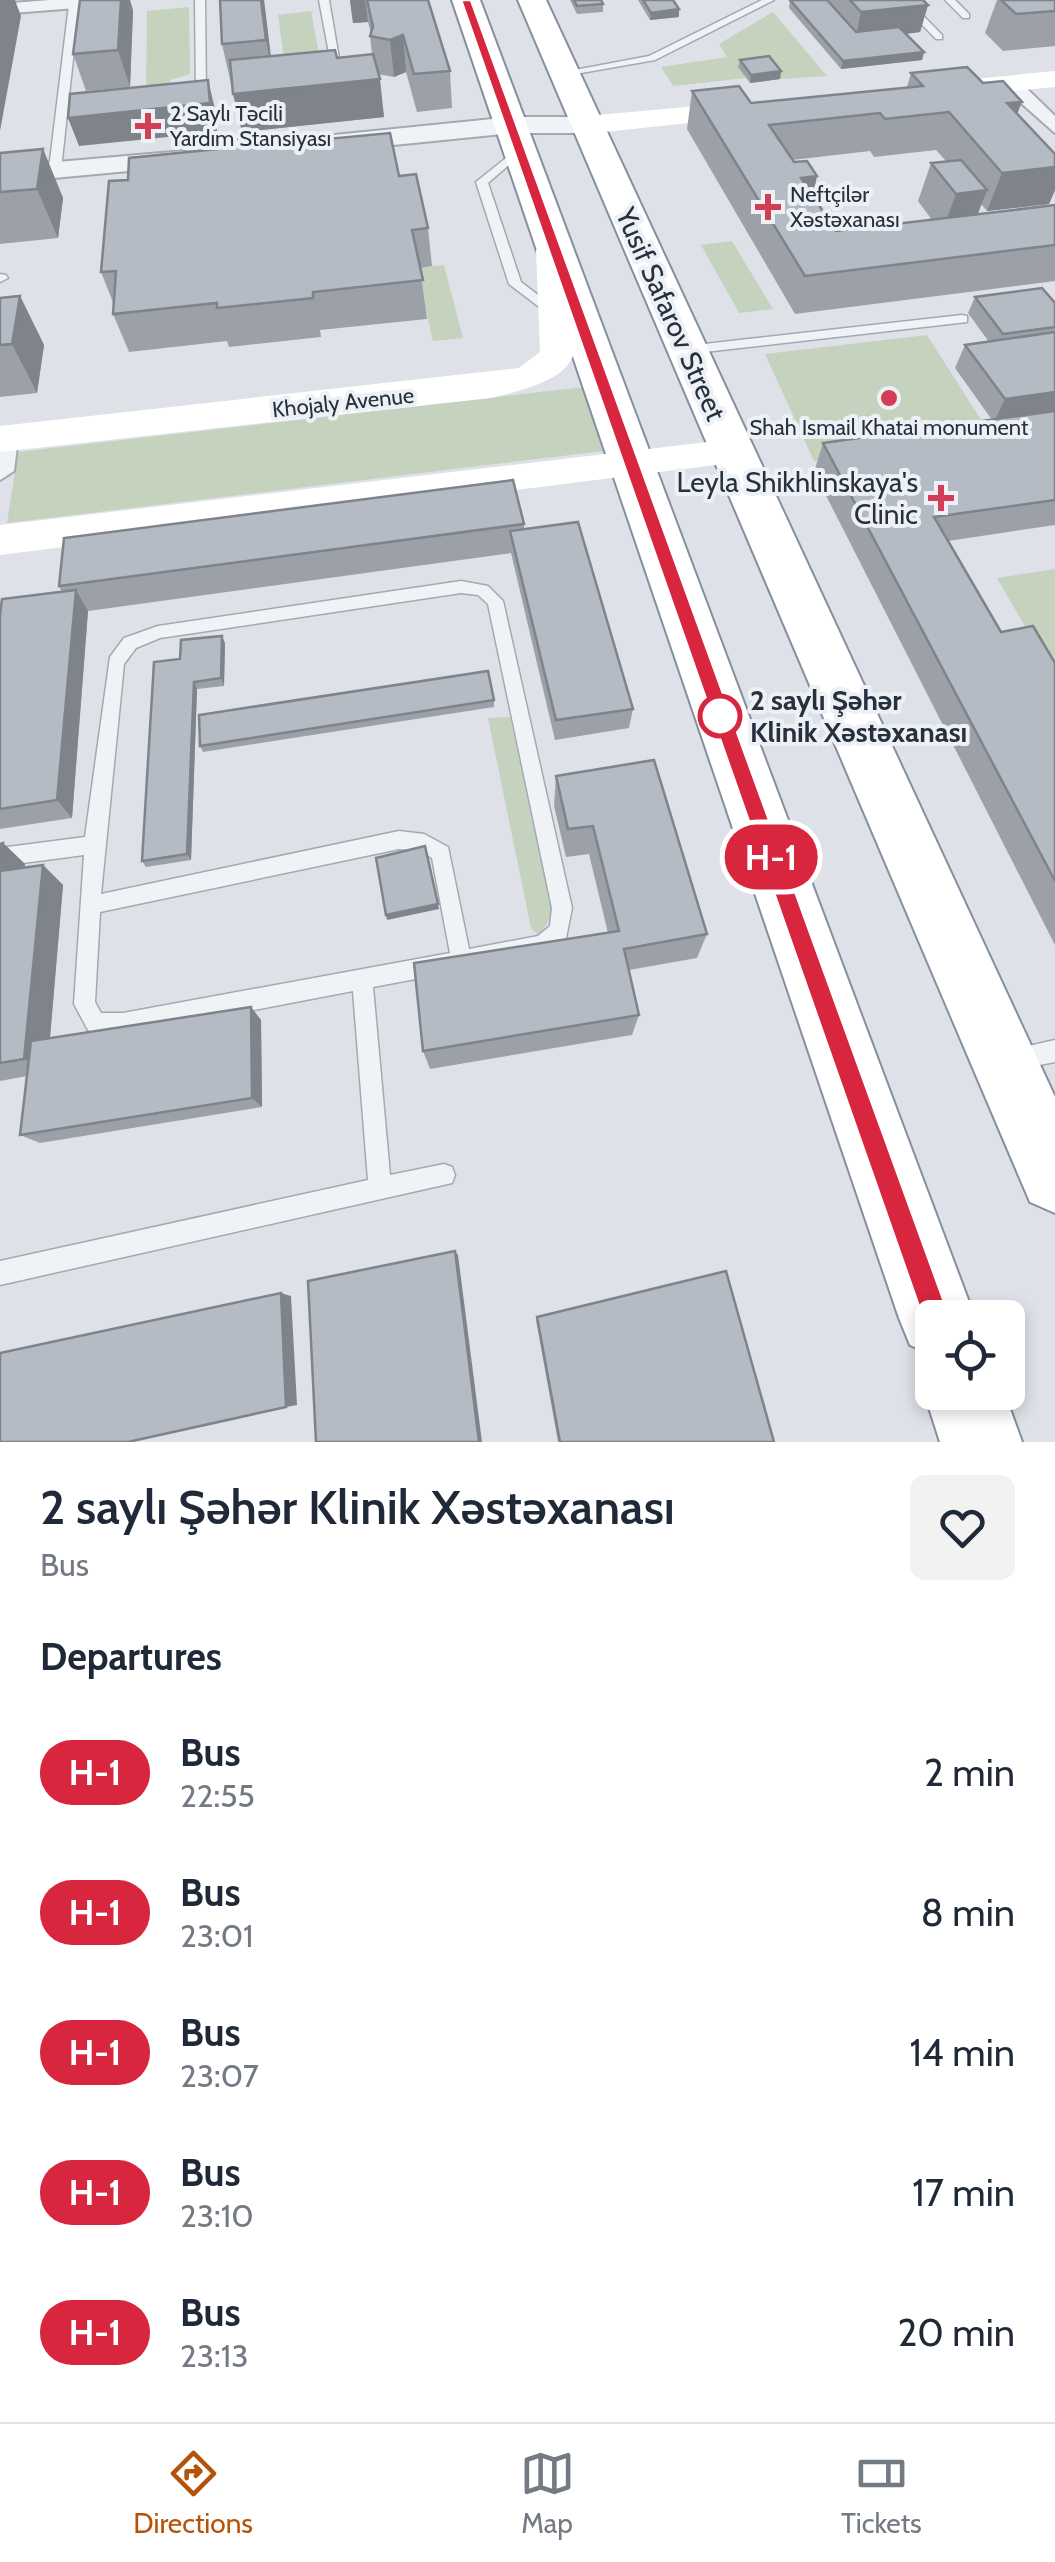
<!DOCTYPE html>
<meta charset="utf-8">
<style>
body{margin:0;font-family:Cabin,sans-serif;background:#f2f2f3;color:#1f2937;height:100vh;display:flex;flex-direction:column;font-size:38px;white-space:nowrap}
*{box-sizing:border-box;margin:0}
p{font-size:32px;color:#747a83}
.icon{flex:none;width:55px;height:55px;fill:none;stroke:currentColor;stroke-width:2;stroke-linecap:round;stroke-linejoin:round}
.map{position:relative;height:1442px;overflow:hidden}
.panel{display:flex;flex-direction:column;background:#fff;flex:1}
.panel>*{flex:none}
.badge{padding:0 20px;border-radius:32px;font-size:35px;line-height:65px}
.tools{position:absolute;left:915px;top:1300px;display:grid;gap:20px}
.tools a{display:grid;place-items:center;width:110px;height:110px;border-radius:15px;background:#fff;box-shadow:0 5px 15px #0003;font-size:50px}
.map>.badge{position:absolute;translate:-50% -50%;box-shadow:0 0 0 5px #fff}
h2{padding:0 40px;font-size:38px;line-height:90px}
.round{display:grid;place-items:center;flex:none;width:105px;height:105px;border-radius:15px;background:#f2f2f3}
.overview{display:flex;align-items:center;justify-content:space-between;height:170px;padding:0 40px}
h1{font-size:48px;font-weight:600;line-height:75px}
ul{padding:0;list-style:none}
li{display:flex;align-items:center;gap:30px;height:140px;padding:0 40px}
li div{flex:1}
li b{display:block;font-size:38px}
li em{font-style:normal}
li .badge{min-width:110px;font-weight:700;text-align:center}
.dock{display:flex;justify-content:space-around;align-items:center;height:140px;border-top:2px solid #e0e1e3;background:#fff;font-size:28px;color:#747a83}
.dock a{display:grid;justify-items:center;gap:5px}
.dock .active{color:#b45309}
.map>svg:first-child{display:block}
.green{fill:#c4d2be}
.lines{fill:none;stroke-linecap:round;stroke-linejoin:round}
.service-casing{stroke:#a3a9b2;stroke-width:3}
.minor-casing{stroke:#a3a9b2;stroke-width:4}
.tertiary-casing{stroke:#a3a9b2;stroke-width:4}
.trunk-casing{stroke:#858f9f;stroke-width:4}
.service{fill:#f0f3f6;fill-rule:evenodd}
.minor{fill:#f0f3f6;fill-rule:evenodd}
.tertiary{fill:#f0f3f6;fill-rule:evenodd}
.secondary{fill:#fff;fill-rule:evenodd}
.trunk{fill:#fff;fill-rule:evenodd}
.wall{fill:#9ca1a9;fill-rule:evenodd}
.shaded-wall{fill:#7f838a}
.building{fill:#b5bbc5;stroke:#7f838a;stroke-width:2.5}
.line{fill:#d7263d;stroke:#fff;stroke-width:2.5}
.poi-dot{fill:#d33d55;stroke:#edf1f6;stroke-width:4}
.stop-dot{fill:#fff;stroke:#d7263d;stroke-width:5}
.labels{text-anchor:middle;stroke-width:8;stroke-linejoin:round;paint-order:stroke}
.far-poi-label{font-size:22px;fill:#26303f;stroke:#edf1f6;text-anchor:start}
.far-street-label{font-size:22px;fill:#26303f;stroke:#edf1f6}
.street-label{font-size:28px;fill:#26303f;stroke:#edf1f6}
.poi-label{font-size:28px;fill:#26303f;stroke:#edf1f6;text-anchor:end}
.stop-label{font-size:28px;font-weight:bold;fill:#26303f;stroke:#edf1f6;text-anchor:start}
</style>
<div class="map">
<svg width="1055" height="1442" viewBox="0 0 1055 1442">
<rect width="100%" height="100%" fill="#dee2e8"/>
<g class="green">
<polygon points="189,7 190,74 170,80 172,99 146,96 147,11"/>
<polygon points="311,11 322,70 286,74 278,15"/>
<polygon points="773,12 827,76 780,79 768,64 739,67 746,78 673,86 661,67 727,57 719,44"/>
<polygon points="732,241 773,309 739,313 701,245"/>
<polygon points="444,265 463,338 433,341 416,268"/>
<polygon points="927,335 992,437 814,461 765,354"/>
<polygon points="584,387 604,451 7,523 18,452"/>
<polygon points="1055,569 1055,678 997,578"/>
<polygon points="510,717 554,912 539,936 531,928 488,718"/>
</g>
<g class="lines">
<g class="service-casing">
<g id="service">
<polygon points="64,0 75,0 79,4 61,169 55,172 49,169 69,5"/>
<polygon points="195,0 205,0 206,97 201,100 196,97"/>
<polygon points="319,0 329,0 342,76 333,74"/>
<polygon points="762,0 774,0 655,60 564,76 559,73 649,56"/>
<polygon points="898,0 908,0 942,35 942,39 936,39"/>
<polygon points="945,0 955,0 969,14 969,18 963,18"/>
<polygon points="521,146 526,149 525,151 488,183 521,282 560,312 561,315 555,319 509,284 476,182"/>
<polygon points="0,274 6,275 8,278 0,282"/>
<polygon points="962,315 967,316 967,322 687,354 680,350 687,346"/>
<path d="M 461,581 L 488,586 L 503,601 L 572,908 L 566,938 L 543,955 L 373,987 L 390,1175 L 444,1164 L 452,1167 L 455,1175 L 452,1183 L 0,1285 L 0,1261 L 368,1180 L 353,991 L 123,1035 L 95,1034 L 88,1030 L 74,1004 L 84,855 L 0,866 L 0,848 L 85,837 L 110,657 L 124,638 L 158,626 ZM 461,593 L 478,595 L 488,604 L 552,908 L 550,926 L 538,936 L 469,949 L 448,847 L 424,834 L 399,831 L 101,894 L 124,664 L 136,648 L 160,638 ZM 399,849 L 421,851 L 432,858 L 450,953 L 123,1013 L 101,1013 L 95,1002 L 100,912 Z"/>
<polygon points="1055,1040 1055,1062 1014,1070 1006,1067 1003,1059 1006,1051"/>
</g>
</g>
<g class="minor-casing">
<g id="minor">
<polygon points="49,0 122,0 114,5 0,14 0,4"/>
<polygon points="1004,80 1018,80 1055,116 1055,133 1004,88"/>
<polygon points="5,429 18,438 14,471 0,480 0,430"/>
</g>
</g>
<g class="tertiary-casing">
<g id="tertiary">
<polygon points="512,117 586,117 599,125 586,133 512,133 334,151 321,143 334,135"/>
<polygon points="184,151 197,159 193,165 0,183 0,167"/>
</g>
</g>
<g class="trunk-casing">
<g id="trunk">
<polygon points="452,0 480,0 975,1318 932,1318 932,1355 910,1345 899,1318"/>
<polygon points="518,0 546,0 1055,1097 1055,1213 1030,1202"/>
<polygon points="932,1372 932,1392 1004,1392 1022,1442 940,1442 924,1392"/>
</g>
</g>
<use href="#service" class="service"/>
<use href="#minor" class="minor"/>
<use href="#tertiary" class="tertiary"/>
<g class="secondary">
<polygon points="1055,71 1055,87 944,98 930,90 944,82"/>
<polygon points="753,101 767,109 763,115 586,134 572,125 586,116"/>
<path d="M 552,240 L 568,250 C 576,350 603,372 491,398 L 0,452 L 0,426 L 519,368 L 540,352 L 536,250 Z"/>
<polygon points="733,439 747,443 752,452 747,461 0,555 0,525"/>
</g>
<use href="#trunk" class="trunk"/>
</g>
<g class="wall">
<polygon points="220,0 264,0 271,56 337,58 372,54 370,36 371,33 368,22 353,23 350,0 428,0 450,71 452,108 417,112 406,72 394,77 378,74 384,117 242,132 222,44"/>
<polygon points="570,0 601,0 603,4 603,12 577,14"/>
<polygon points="638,0 673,0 679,9 679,17 650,20"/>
<polygon points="790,0 923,0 928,5 920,32 906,34 924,52 922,60 841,69 789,8"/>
<polygon points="997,0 1055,0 1055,46 1003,51 985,33"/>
<polygon points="133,10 130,87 86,91 73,54"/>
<polygon points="740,60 781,71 780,79 750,83 738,67"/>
<path d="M 911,73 L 983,83 L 1017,114 L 1055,154 L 1055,190 L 1049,204 L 987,211 L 981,204 L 978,214 L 1055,205 L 1055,281 L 795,314 L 687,129 L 692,91 L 751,103 L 907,87 ZM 936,150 L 946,161 L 931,163 L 918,201 L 932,220 L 836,231 L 813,196 L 817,176 L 792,160 L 870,151 L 874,157 Z"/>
<polygon points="297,142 399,176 428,228 432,266 420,268 427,319 320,330 321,337 229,347 227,341 129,352 113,314 114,305 101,272"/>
<polygon points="43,149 63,198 58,238 0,244 0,153"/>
<polygon points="20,296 44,345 37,393 0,397 0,298"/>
<polygon points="975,297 1055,303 1055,525 948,541 1001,632 1055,663 1055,945 814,472 823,443 992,420 955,368 965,345 989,342 968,313"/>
<polygon points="524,524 524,530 633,709 629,728 555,740 511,553 88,611 72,818 0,829 0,615 62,592 59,586"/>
<polygon points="225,643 224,686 197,689 191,860 146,867 142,861 180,659"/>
<polygon points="494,700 494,707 203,752 200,746"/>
<polygon points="556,776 707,934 697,958 629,970 639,1015 632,1035 430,1069 423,1051 608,933 589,854 566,857 554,806"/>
<polygon points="3,843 25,864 25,867 43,865 63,885 50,1038 251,1007 261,1020 262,1107 40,1143 20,1135 27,1076 0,1081 0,844"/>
<polygon points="537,1317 774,1442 558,1442 536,1320"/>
</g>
<g class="shaded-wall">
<polygon points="0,0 15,0 21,16 0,131"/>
<polygon points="121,0 130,0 133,10 130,87 118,50"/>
<polygon points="261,0 264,0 273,77 266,40"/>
<polygon points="350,0 365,0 368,22 353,23"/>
<polygon points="928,5 920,32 855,40 861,12"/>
<polygon points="679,9 679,17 650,20 651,13"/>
<polygon points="403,35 406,72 394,77 390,40"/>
<polygon points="924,52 922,60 841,69 843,61"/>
<polygon points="781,71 780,79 750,83 751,75"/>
<polygon points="380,79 384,117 242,132 233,94"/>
<polygon points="208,80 215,109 217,132 79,146 68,118"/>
<polygon points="1022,102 1007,139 1007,103"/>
<polygon points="43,149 63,198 58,238 37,189"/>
<polygon points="1055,167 1055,190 1049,204 987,211 1002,173"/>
<polygon points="817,176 808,215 801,178"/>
<polygon points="987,190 972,229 942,232 956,194"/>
<polygon points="20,296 44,345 37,393 12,344"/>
<polygon points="1055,392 1055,413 994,422 1005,399"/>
<polygon points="76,590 88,611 72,818 57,800"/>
<polygon points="222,636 225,643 224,686 221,678"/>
<polygon points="194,682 197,689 191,860 187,854"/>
<polygon points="3,843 25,864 22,892 0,872"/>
<polygon points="43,865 63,885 47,1072 24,1059"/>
<polygon points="438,904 439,909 387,920 386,915"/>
<polygon points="251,1007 261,1020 262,1107 252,1098"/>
<polygon points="455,1251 458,1255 482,1442 479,1442"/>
<polygon points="281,1293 291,1296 297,1405 286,1407"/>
</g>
<g class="building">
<polygon points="80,0 121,0 118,50 73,54"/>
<polygon points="220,0 261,0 266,40 222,44"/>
<polygon points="367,0 428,0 450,71 414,74 403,35 390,40 370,36 373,27"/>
<polygon points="574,0 601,0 603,4 577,6"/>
<polygon points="643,0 673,0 679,9 651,13"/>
<polygon points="790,0 827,0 856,32 899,27 924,52 843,61"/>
<polygon points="850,0 923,0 928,5 861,12"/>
<polygon points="1001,0 1055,0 1055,11 1016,14"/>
<polygon points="335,50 337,58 373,54 380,79 233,94 230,60"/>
<polygon points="769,56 781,71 751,75 740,60"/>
<polygon points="967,67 983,83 1003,81 1022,102 1007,103 1055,154 1055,167 1002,173 949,112 885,119 880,113 769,125 794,162 807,161 817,176 801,178 836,231 1055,205 1055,245 805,276 692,91 739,86 751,103 923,86 911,73"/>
<polygon points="208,80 210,103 68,118 70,94"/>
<polygon points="390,133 399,176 416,174 428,228 412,230 423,280 313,292 313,298 217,308 217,303 113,314 116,271 101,272 109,181 128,180 129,158 217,149 217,141 295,134 296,142"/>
<polygon points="43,149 37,189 0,192 0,153"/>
<polygon points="961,160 987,190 956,194 931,163"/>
<polygon points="1042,288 1055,303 1055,327 1003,334 975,297"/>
<polygon points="20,296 12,344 0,345 0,298"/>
<polygon points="1055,332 1055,392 1005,399 965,345"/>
<polygon points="1055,411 1055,500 934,517 1001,632 1033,626 1055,663 1055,881 823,443"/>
<polygon points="513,480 524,524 59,586 64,538"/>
<polygon points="578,522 633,709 556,720 510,531"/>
<polygon points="76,590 57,800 0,809 0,615 2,599"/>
<polygon points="222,636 221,678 194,682 187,854 142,861 154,662 180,659 181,640"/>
<polygon points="488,671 494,700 200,746 199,715"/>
<polygon points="654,760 707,934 624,949 639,1015 423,1051 414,963 619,931 593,826 568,829 556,776"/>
<polygon points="3,843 0,869 0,844"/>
<polygon points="425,846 438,904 386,915 376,858"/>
<polygon points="43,865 24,1059 0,1063 0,871"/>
<polygon points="251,1007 252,1098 20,1135 31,1041"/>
<polygon points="455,1251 479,1442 316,1442 308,1281"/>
<polygon points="726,1271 774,1442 560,1442 537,1317"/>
<polygon points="281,1293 286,1407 128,1442 0,1442 0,1353"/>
</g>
<polygon class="line" points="461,0 471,0 950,1318 946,1327 936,1331 927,1327 923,1318"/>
<g class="poi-dot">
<path d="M143 111h10v10h10v10h-10v10h-10v-10h-10v-10h10z"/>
<path d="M763 192h10v10h10v10h-10v10h-10v-10h-10v-10h10z"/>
<circle cx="889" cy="398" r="10"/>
<path d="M936 483h10v10h10v10h-10v10h-10v-10h-10v-10h10z"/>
</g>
<circle class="stop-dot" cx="720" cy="716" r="20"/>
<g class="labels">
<g class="far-poi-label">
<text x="170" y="121">2 Saylı Təcili<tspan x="170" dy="25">Yardım Stansiyası</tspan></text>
<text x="790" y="202">Neftçilər<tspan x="790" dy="25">Xəstəxanası</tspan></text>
<text x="889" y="435" text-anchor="middle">Shah Ismail Khatai monument</text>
</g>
<g class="far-street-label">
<text transform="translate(343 402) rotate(-6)" y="8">Khojaly Avenue</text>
</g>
<g class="street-label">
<text transform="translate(671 314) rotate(66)" y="10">Yusif Safarov Street</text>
</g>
<g class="poi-label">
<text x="918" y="492">Leyla Shikhlinskaya's<tspan x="918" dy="32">Clinic</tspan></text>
</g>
<g class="stop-label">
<text x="750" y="710">2 saylı Şəhər<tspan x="750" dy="32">Klinik Xəstəxanası</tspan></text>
</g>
</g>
</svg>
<div class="tools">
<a><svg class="icon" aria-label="locate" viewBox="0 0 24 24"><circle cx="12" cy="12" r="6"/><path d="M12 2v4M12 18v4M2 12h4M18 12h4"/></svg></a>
</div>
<b class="badge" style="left:771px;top:857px;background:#d7263d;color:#fff">H-1</b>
</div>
<section class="panel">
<div class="overview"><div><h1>2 saylı Şəhər Klinik Xəstəxanası</h1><p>Bus</p></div><a class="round"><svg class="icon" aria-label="heart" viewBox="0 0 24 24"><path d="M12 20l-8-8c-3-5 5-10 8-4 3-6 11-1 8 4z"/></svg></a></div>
<h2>Departures</h2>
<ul>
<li><span class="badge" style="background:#d7263d;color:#fff">H-1</span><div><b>Bus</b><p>22:55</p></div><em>2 min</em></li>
<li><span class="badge" style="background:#d7263d;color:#fff">H-1</span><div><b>Bus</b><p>23:01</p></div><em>8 min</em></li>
<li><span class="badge" style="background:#d7263d;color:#fff">H-1</span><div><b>Bus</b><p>23:07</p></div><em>14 min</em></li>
<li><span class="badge" style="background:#d7263d;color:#fff">H-1</span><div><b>Bus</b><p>23:10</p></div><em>17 min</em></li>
<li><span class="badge" style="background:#d7263d;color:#fff">H-1</span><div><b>Bus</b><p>23:13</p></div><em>20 min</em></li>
</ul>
</section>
<nav class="dock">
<a class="active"><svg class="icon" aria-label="directions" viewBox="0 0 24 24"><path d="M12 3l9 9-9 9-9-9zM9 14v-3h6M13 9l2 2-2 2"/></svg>Directions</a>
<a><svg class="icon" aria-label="map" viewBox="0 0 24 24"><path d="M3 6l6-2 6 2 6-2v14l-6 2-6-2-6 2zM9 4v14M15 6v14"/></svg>Map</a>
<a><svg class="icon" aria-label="tickets" viewBox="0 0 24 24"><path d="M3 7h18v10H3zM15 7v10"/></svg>Tickets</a>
</nav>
